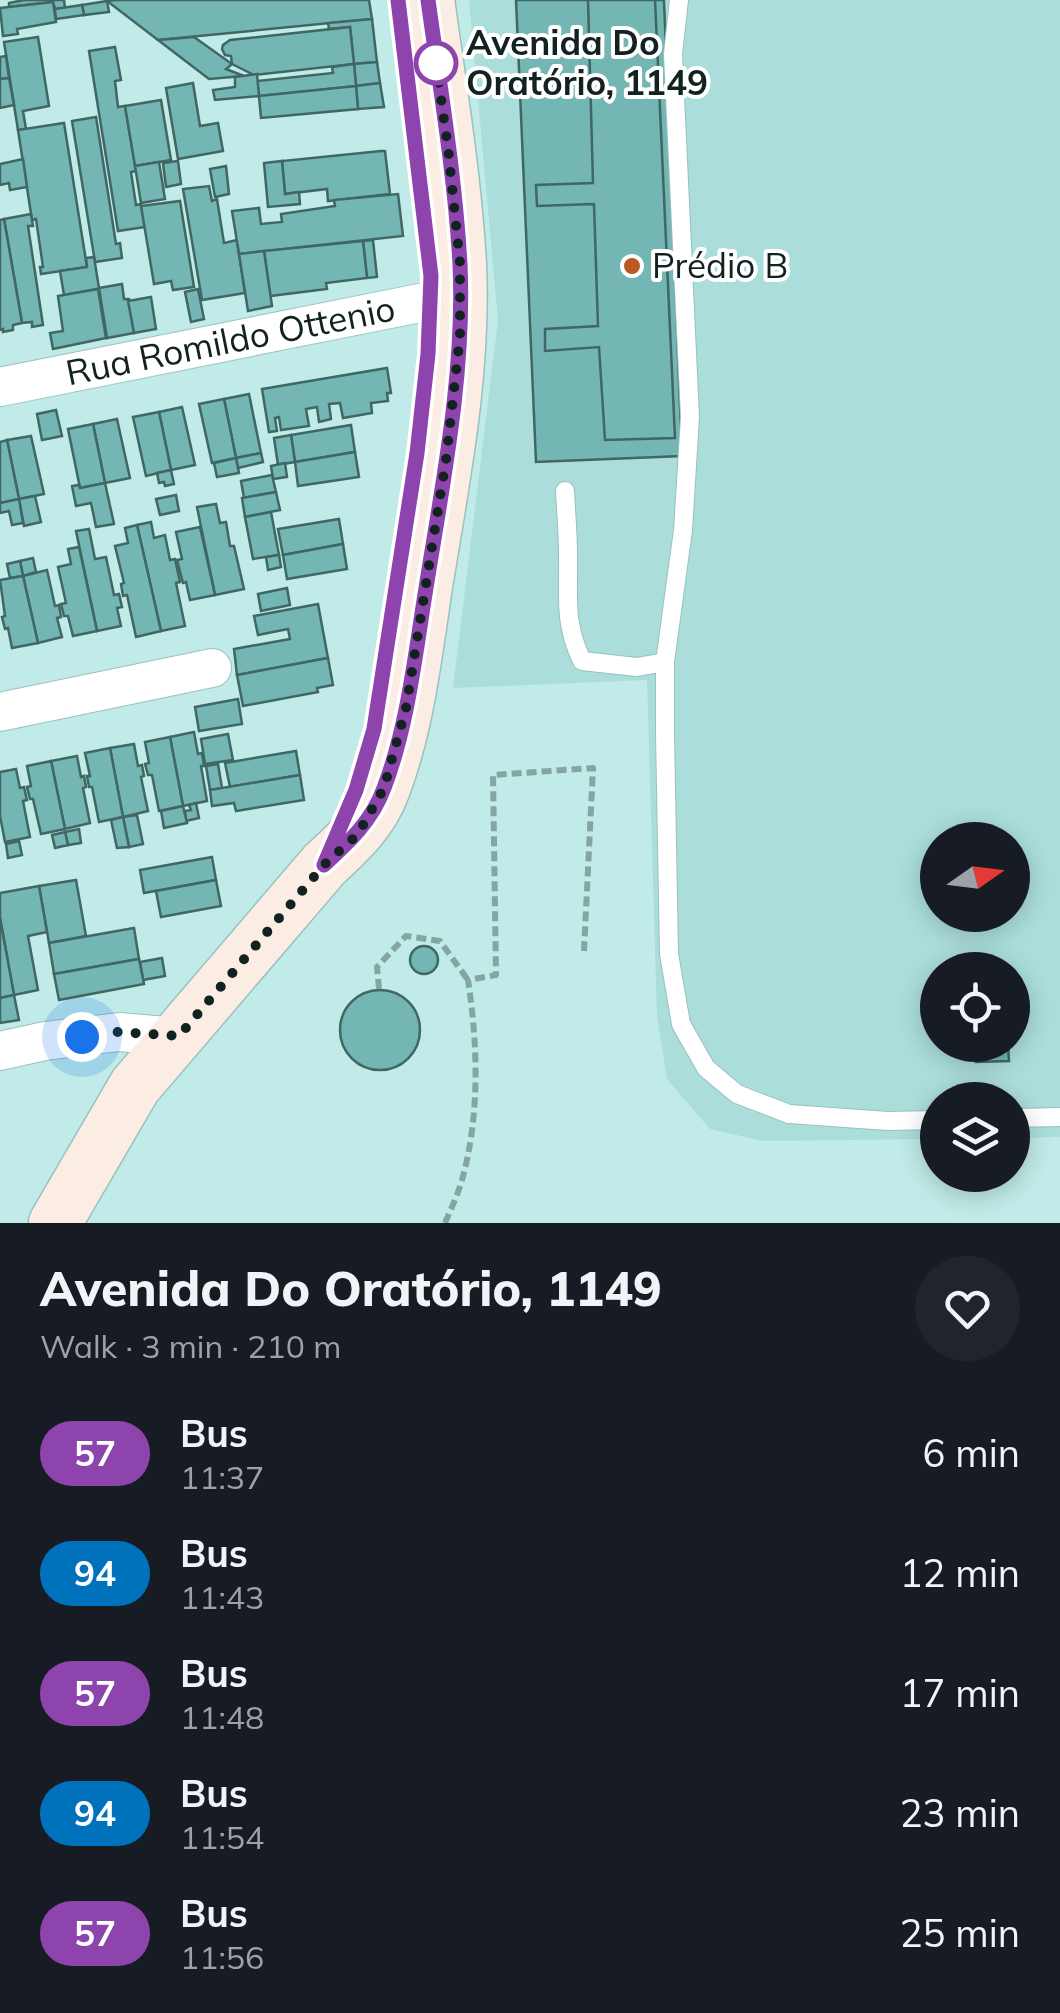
<!DOCTYPE html>
<meta charset="utf-8">
<style>
body{margin:0;font-family:Mulish,sans-serif;background:#20242c;color:#f1f3f6;height:100vh;display:flex;flex-direction:column;font-size:38px;white-space:nowrap}
*{box-sizing:border-box;margin:0}
p{font-size:32px;color:#9ea1a6}
.icon{flex:none;width:55px;height:55px;fill:none;stroke:currentColor;stroke-width:2;stroke-linecap:round;stroke-linejoin:round}
.map{position:relative;height:1223px;overflow:hidden}
.side{display:flex;flex-direction:column;background:#171b24;flex:1}
.side>*{flex:none}
.badge{padding:0 20px;border-radius:32px;font-size:35px;line-height:65px}
.needle{width:65px;rotate:76deg}
.buttons{position:absolute;left:920px;top:822px;display:grid;gap:20px}
.buttons a{display:grid;place-items:center;width:110px;height:110px;border-radius:50%;background:#171b24;box-shadow:0 5px 25px #0003;font-size:50px}
.you{position:absolute;width:50px;height:50px;margin:-25px;border:8px solid #fff;border-radius:50%;background:#1a73e8;box-shadow:0 0 0 15px #1a73e833}
.map>.badge{position:absolute;translate:-50% -50%;box-shadow:0 0 0 5px #fff}
.round{display:grid;place-items:center;flex:none;width:105px;height:105px;border-radius:52px;background:#20242c}
.summary{display:flex;align-items:center;justify-content:space-between;height:170px;padding:0 40px}
h1{font-size:48px;font-weight:800;line-height:75px}
ul{padding:0;list-style:none}
li{display:flex;align-items:center;gap:30px;height:120px;padding:0 40px}
li div{flex:1}
li b{display:block;font-size:38px}
li em{font-style:normal}
li .badge{min-width:110px;font-weight:700;text-align:center}
.map>svg:first-child{display:block}
.built{fill:#abdedb;fill-rule:evenodd}
.building{fill:#73b6b3;stroke:#406764;stroke-width:2.5}
.lines{fill:none;stroke-linecap:round;stroke-linejoin:round}
.service-casing{stroke:#98c1bf;stroke-width:20}
.minor-casing{stroke:#98c1bf;stroke-width:40}
.secondary-casing{stroke:#98c1bf;stroke-width:55}
.path{stroke:#84a5a2;stroke-width:6;stroke-dasharray:10 5;stroke-linecap:butt}
.service{stroke:#fff;stroke-width:18}
.minor{stroke:#fff;stroke-width:38}
.secondary{stroke:#fbece4;stroke-width:52}
.line-casing{stroke:#fff;stroke-width:22}
.line{stroke:#8e44ad;stroke-width:15}
.walk{stroke:#122221;stroke-width:10;stroke-dasharray:0 18}
.stop-dot{fill:#fff;stroke:#8e44ad;stroke-width:5}
.poi-dot{fill:#bc5921;stroke:#fff;stroke-width:4}
.labels{text-anchor:middle;stroke-width:8;stroke-linejoin:round;paint-order:stroke}
.stop-label{font-size:35px;font-weight:bold;fill:#122221;stroke:#fff;text-anchor:start}
.poi-label{font-size:35px;fill:#122221;stroke:#fff;text-anchor:start}
.street-label{font-size:35px;fill:#122221;stroke:#fff}
</style>
<div class="map">
<svg width="1060" height="1223" viewBox="0 0 1060 1223">
<rect width="100%" height="100%" fill="#c1ebe8"/>
<path class="built" d="M 469,0 L 1060,0 L 1060,1137 L 1013,1138 L 1012,1100 L 938,1100 L 937,1139 L 763,1141 L 710,1129 L 667,1079 L 657,1016 L 647,680 L 453,688 L 498,320 ZM 938,840 L 1012,840 L 1012,915 L 938,915 ZM 938,970 L 1012,970 L 1012,1045 L 938,1045 Z"/>
<g class="building">
<polygon points="24,0 64,0 65,8 55,9 53,2 9,7 9,3"/>
<polygon points="117,0 369,0 372,19 158,40 107,1"/>
<polygon points="516,0 664,0 682,456 536,462"/>
<polygon points="588,0 655,0 675,438 605,440 599,347 545,351 545,329 598,326 594,204 537,206 536,185 593,183"/>
<polygon points="107,1 109,12 84,15 82,5"/>
<polygon points="53,2 56,22 17,29 18,34 3,36 0,8"/>
<polygon points="82,5 84,15 56,19 55,9"/>
<polygon points="372,19 377,62 354,64 350,27 329,29 328,23"/>
<polygon points="350,27 354,64 254,75 232,64 231,56 225,55 222,49 223,45 230,40"/>
<polygon points="38,37 49,106 23,111 26,129 18,130 4,42"/>
<polygon points="194,37 232,64 226,69 244,76 209,79 158,40"/>
<polygon points="115,47 121,80 115,81 118,107 125,106 136,171 131,172 136,205 141,204 145,227 118,231 89,51"/>
<polygon points="6,56 9,78 0,79 0,57"/>
<polygon points="377,62 380,83 356,86 354,64"/>
<polygon points="354,64 356,86 259,96 257,81 333,73 332,67"/>
<polygon points="257,74 259,96 215,100 213,90 235,87 235,77"/>
<polygon points="9,78 14,105 0,108 0,79"/>
<polygon points="193,83 200,126 218,123 223,151 178,159 166,88"/>
<polygon points="380,83 384,107 358,109 356,86"/>
<polygon points="356,86 358,109 261,118 259,96"/>
<polygon points="161,100 171,160 135,166 125,106"/>
<polygon points="96,117 116,244 120,243 122,258 95,262 72,121"/>
<polygon points="64,123 87,267 41,274 40,267 43,267 36,219 32,220 18,130"/>
<polygon points="381,151 385,151 390,194 328,201 327,189 285,194 282,161"/>
<polygon points="23,159 27,187 10,190 9,183 0,185 0,164"/>
<polygon points="178,161 181,184 166,187 163,163"/>
<polygon points="282,161 285,194 299,192 300,204 268,207 264,163"/>
<polygon points="159,162 165,199 141,203 135,166"/>
<polygon points="226,166 229,194 215,197 210,169"/>
<polygon points="209,186 212,201 217,199 224,243 237,240 245,293 202,300 183,189"/>
<polygon points="398,194 403,236 239,254 232,211 259,208 261,224 282,222 281,214 335,206 334,200"/>
<polygon points="180,201 194,287 173,290 171,281 154,284 141,206"/>
<polygon points="31,214 33,226 28,226 43,325 32,327 32,322 22,323 4,219"/>
<polygon points="4,219 22,323 13,325 13,330 3,332 3,329 0,330 0,220"/>
<polygon points="373,240 377,277 367,278 363,241"/>
<polygon points="363,241 367,278 326,283 327,289 270,296 264,251"/>
<polygon points="264,251 272,306 248,311 239,254"/>
<polygon points="94,257 107,338 106,338 98,289 64,295 60,271 87,267 86,258"/>
<polygon points="122,284 124,299 129,299 134,333 107,338 99,288"/>
<polygon points="98,289 106,338 53,349 50,333 63,331 58,296"/>
<polygon points="198,289 204,319 191,322 185,292"/>
<polygon points="151,297 156,329 134,333 128,301"/>
<polygon points="387,368 391,393 387,393 388,401 371,403 372,413 343,418 340,403 329,404 331,419 319,422 317,407 306,409 309,426 281,430 279,417 275,418 277,431 269,432 262,389"/>
<polygon points="249,394 261,453 236,458 224,399"/>
<polygon points="224,399 236,458 212,463 199,404"/>
<polygon points="182,407 195,465 171,470 159,412"/>
<polygon points="56,410 62,436 42,440 37,414"/>
<polygon points="159,412 171,470 146,476 133,417"/>
<polygon points="117,419 130,478 105,483 93,424"/>
<polygon points="93,424 105,483 80,488 68,429"/>
<polygon points="351,425 355,452 295,462 291,435"/>
<polygon points="291,435 295,462 278,465 274,438"/>
<polygon points="31,436 44,494 19,499 7,440"/>
<polygon points="7,440 19,499 0,503 0,442"/>
<polygon points="355,452 359,477 298,486 295,462"/>
<polygon points="261,453 263,462 238,468 236,458"/>
<polygon points="236,458 239,473 217,477 214,463"/>
<polygon points="285,463 287,477 273,479 271,466"/>
<polygon points="171,470 174,484 165,486 164,482 159,483 157,473"/>
<polygon points="272,475 276,492 244,498 241,481"/>
<polygon points="105,483 114,524 96,527 91,503 76,506 72,486 79,485 80,488"/>
<polygon points="276,492 280,510 245,517 242,498"/>
<polygon points="176,495 179,511 160,515 156,499"/>
<polygon points="35,496 41,522 24,526 19,499"/>
<polygon points="19,499 23,523 12,525 9,511 0,513 0,503"/>
<polygon points="216,504 220,523 226,522 230,546 234,546 244,589 215,595 197,507"/>
<polygon points="271,512 279,555 253,559 245,517"/>
<polygon points="339,519 343,544 283,555 278,529"/>
<polygon points="151,522 154,538 165,535 170,560 175,559 180,582 176,583 185,626 161,631 137,525"/>
<polygon points="137,525 161,631 136,637 127,595 123,596 121,584 124,583 115,546 128,543 125,528"/>
<polygon points="200,527 215,595 190,600 186,582 183,583 177,560 182,559 176,532"/>
<polygon points="89,529 95,559 106,557 114,595 119,594 122,607 117,608 121,626 97,631 76,531"/>
<polygon points="343,544 347,569 287,579 283,555"/>
<polygon points="79,547 97,631 73,636 68,616 64,616 61,604 66,603 58,567 71,564 68,549"/>
<polygon points="279,555 281,567 268,570 266,557"/>
<polygon points="33,558 36,572 23,576 20,561"/>
<polygon points="20,561 23,576 10,578 7,564"/>
<polygon points="47,570 55,606 59,605 61,617 57,618 62,637 38,643 23,576"/>
<polygon points="23,576 38,643 12,648 8,628 5,629 2,617 5,616 0,580"/>
<polygon points="287,588 290,605 261,611 258,594"/>
<polygon points="318,604 328,658 237,675 234,649 290,639 288,629 258,635 254,616"/>
<polygon points="328,658 333,685 317,688 318,692 243,706 237,675"/>
<polygon points="238,699 242,724 199,731 195,707"/>
<polygon points="194,732 198,754 202,753 204,766 201,766 207,801 183,806 170,737"/>
<polygon points="228,734 233,760 205,764 201,739"/>
<polygon points="170,737 183,806 159,811 152,775 148,775 145,764 149,763 145,742"/>
<polygon points="134,744 138,766 142,765 144,776 141,777 148,811 123,817 110,748"/>
<polygon points="110,748 123,817 99,822 92,787 89,787 87,776 90,776 85,753"/>
<polygon points="296,751 300,775 230,787 225,763"/>
<polygon points="77,756 81,777 84,776 86,787 83,788 90,823 65,829 51,761"/>
<polygon points="51,761 65,829 41,834 33,799 30,799 27,787 31,786 27,766"/>
<polygon points="218,764 222,788 210,790 206,766"/>
<polygon points="16,769 20,788 24,787 27,800 23,801 30,837 5,842 0,816 0,772"/>
<polygon points="300,775 304,800 236,811 234,803 212,806 210,790"/>
<polygon points="196,803 199,818 186,821 185,811 191,810 189,805"/>
<polygon points="183,806 187,823 164,828 161,811"/>
<polygon points="137,815 143,844 129,847 123,817"/>
<polygon points="123,817 129,847 117,848 111,820"/>
<polygon points="79,829 81,843 68,845 65,832"/>
<polygon points="65,832 68,845 55,848 52,835"/>
<polygon points="19,841 22,855 8,858 6,844"/>
<polygon points="212,857 216,880 144,893 140,870"/>
<polygon points="76,880 86,936 49,943 39,886"/>
<polygon points="216,880 221,906 161,917 156,891"/>
<polygon points="39,886 47,932 28,936 38,990 14,995 0,918 0,893"/>
<polygon points="0,918 14,995 0,998"/>
<polygon points="134,928 139,959 54,974 49,943"/>
<circle cx="424" cy="960" r="14"/>
<polygon points="162,958 165,976 143,980 140,962"/>
<polygon points="139,959 144,984 59,1000 54,974"/>
<circle cx="380" cy="1030" r="40"/>
<polygon points="14,995 19,1020 0,1023 0,998"/>
<polygon points="976,1045 1008,1045 1009,1061 976,1062"/>
</g>
<g class="lines">
<g class="service-casing">
<g id="service">
<polyline points="679,0 673,54 690,417 683,530 665,662 665,733 669,954 681,1024 706,1068 737,1094 789,1114 888,1121 938,1120"/>
<path d="M 565,491 C 566,512 568,533 568,554 C 569,595 563,621 582,661 L 637,667 L 665,662"/>
<polyline points="1012,1118 1060,1117"/>
</g>
</g>
<g class="minor-casing">
<g id="minor">
<path id="s1" d="M 0,387 L 460,295"/>
<polyline points="0,712 212,668"/>
<polyline points="0,1051 45,1041 119,1032 179,1037"/>
</g>
</g>
<g class="secondary-casing">
<path id="secondary" d="M 55,1223 L 135,1086 L 324,865 C 349,842 372,821 384,788 C 409,722 416,650 427,580 C 444,476 465,370 460,264 C 455,176 440,87 428,0"/>
</g>
<g class="path">
<polyline points="379,989 377,967 406,936 440,941 468,980"/>
<path d="M 445,1223 C 451,1209 458,1194 462,1180 C 480,1116 478,1045 468,980 L 496,975 L 493,775 L 593,768 L 584,951"/>
</g>
<use href="#service" class="service"/>
<use href="#minor" class="minor"/>
<use href="#secondary" class="secondary"/>
</g>
<g class="lines">
<g class="line-casing">
<path id="line" d="M 398,0 L 431,276 L 428,354 L 417,453 L 374,729 L 356,790 L 324,865 C 349,842 372,821 384,788 C 408,725 415,655 426,588 C 443,481 465,372 460,264 C 455,176 440,87 428,0"/>
</g>
<use href="#line" class="line"/>
<polyline class="walk" points="82,1037 118,1032 179,1036 324,865 358,834 384,788 406,708 446,460 460,336 460,263 448,148 436,63"/>
</g>
<circle class="stop-dot" cx="436" cy="63" r="20"/>
<circle class="poi-dot" cx="632" cy="266" r="10"/>
<g class="labels">
<g class="stop-label">
<text x="466" y="55">Avenida Do<tspan x="466" dy="40">Oratório, 1149</tspan></text>
</g>
<g class="poi-label">
<text x="652" y="278">Prédio B</text>
</g>
<g class="street-label">
<text dy="12" stroke="none"><textPath href="#s1" startOffset="235">Rua Romildo Ottenio</textPath></text>
</g>
</g>
</svg>
<div class="buttons">
<a><svg class="needle" viewBox="-14 -14 28 28"><path d="M0-13l5 13h-10z" fill="#e53935"/><path d="M0 13l5-13h-10z" fill="#9ea1a6"/></svg></a>
<a><svg class="icon" aria-label="locate" viewBox="0 0 24 24"><circle cx="12" cy="12" r="6"/><path d="M12 2v4M12 18v4M2 12h4M18 12h4"/></svg></a>
<a><svg class="icon" aria-label="layers" viewBox="0 0 24 24"><path d="M12 4l9 5-9 5-9-5zM3 14l9 5 9-5"/></svg></a>
</div>
<div class="you" style="left:82px;top:1037px"></div>
</div>
<section class="side">
<div class="summary"><div><h1>Avenida Do Oratório, 1149</h1><p>Walk · 3 min · 210 m</p></div><a class="round"><svg class="icon" aria-label="heart" viewBox="0 0 24 24"><path d="M12 20l-8-8c-3-5 5-10 8-4 3-6 11-1 8 4z"/></svg></a></div>
<ul>
<li><span class="badge" style="background:#8e44ad;color:#fff">57</span><div><b>Bus</b><p>11:37</p></div><em>6 min</em></li>
<li><span class="badge" style="background:#0072bc;color:#fff">94</span><div><b>Bus</b><p>11:43</p></div><em>12 min</em></li>
<li><span class="badge" style="background:#8e44ad;color:#fff">57</span><div><b>Bus</b><p>11:48</p></div><em>17 min</em></li>
<li><span class="badge" style="background:#0072bc;color:#fff">94</span><div><b>Bus</b><p>11:54</p></div><em>23 min</em></li>
<li><span class="badge" style="background:#8e44ad;color:#fff">57</span><div><b>Bus</b><p>11:56</p></div><em>25 min</em></li>
</ul>
</section>
